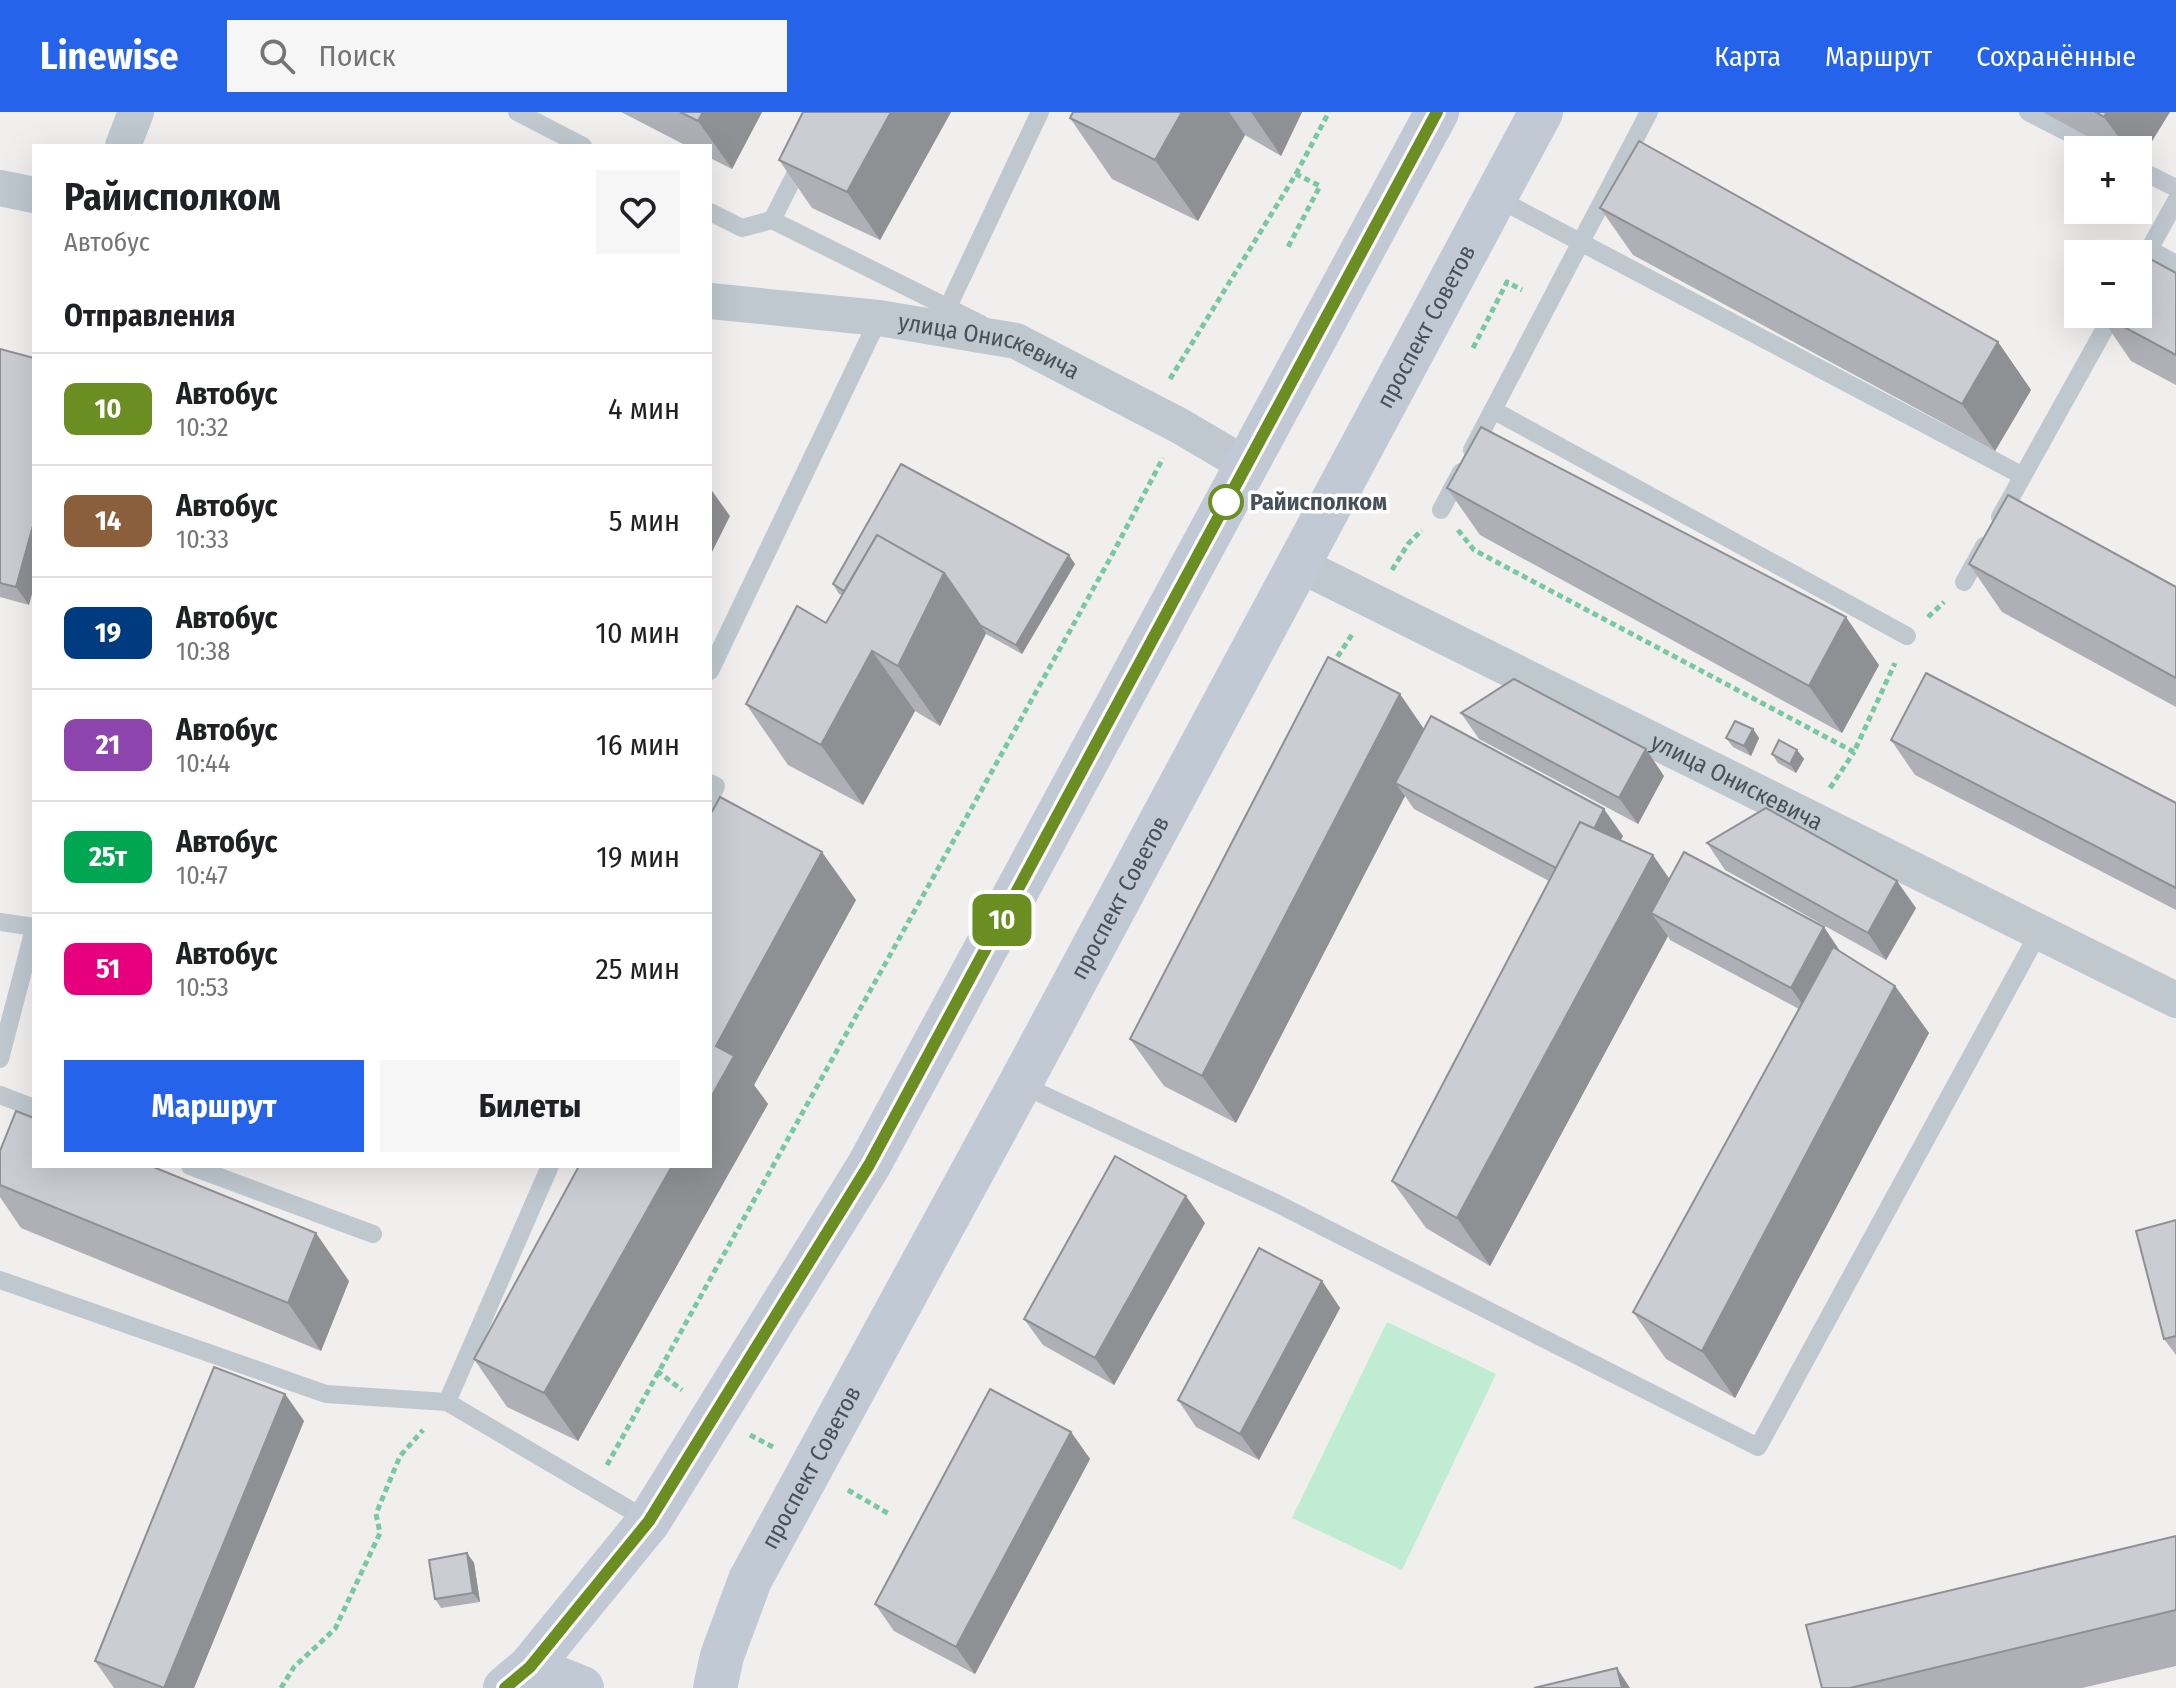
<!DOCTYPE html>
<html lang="ru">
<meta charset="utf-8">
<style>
body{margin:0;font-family:"Fira Sans Condensed",sans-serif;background:#f6f6f6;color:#202124;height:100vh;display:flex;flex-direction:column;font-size:30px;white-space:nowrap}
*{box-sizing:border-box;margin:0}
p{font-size:26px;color:#757577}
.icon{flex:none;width:44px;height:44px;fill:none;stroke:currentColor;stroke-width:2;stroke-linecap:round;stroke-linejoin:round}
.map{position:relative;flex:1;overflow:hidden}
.side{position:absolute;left:32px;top:32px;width:680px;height:1024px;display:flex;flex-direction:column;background:#fff;border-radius:0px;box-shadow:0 8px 32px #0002}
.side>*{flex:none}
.badge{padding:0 16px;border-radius:12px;font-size:28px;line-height:52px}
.buttons{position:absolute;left:2064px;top:24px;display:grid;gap:16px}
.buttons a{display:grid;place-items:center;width:88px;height:88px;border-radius:0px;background:#fff;box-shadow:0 8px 32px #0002;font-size:40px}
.map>.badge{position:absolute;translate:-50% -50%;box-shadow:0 0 0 4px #fff}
h2{padding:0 32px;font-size:30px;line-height:72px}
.round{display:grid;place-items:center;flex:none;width:84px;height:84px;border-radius:0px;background:#f6f6f6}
.overview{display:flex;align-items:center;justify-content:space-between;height:136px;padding:0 32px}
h1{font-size:38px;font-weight:700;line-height:60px}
.action{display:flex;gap:16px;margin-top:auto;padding:16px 32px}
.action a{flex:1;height:92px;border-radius:0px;background:#2563eb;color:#fff;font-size:32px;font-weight:700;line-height:92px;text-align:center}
.action a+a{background:#f6f6f6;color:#202124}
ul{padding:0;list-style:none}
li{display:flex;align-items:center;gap:24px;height:112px;padding:0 32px;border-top:2px solid #e0e0e0}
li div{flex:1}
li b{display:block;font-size:30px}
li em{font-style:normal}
li .badge{min-width:88px;font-weight:700;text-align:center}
header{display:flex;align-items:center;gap:48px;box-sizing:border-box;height:112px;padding:0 40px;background:#2563eb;color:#fff}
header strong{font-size:38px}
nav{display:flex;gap:44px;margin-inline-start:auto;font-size:28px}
.search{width:560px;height:72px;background:#f6f6f6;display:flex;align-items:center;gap:20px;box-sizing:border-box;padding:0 28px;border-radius:0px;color:#757577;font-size:30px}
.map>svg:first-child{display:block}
.green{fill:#bfecd2}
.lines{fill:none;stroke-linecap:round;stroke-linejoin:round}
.path{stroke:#79c8a3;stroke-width:5;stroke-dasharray:6 4;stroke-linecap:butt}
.lane{stroke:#bfc8cf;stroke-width:18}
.street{stroke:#bfc8cf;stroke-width:36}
.secondary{stroke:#c0c9d4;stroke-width:44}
.wall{fill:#afb0b5}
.shaded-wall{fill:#8e9094}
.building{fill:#cbcdd3;stroke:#8e9094;stroke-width:2}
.line-casing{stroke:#fff;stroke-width:18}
.line{stroke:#6b8e23;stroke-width:12}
.stop-dot{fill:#fff;stroke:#6b8e23;stroke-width:4}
.labels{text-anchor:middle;stroke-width:7;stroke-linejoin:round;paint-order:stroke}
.street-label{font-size:24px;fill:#47515a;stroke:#fff}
.stop-label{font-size:24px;font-weight:bold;fill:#47515a;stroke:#fff;text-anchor:start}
</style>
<header>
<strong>Linewise</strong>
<div class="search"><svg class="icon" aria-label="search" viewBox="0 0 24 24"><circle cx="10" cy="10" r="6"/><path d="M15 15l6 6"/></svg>Поиск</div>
<nav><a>Карта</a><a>Маршрут</a><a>Сохранённые</a></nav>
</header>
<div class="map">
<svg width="2176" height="1576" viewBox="0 0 2176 1576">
<rect width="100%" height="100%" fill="#f1eeee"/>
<polygon class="green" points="1387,1210 1496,1262 1402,1458 1292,1406"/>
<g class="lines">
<g class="path">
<polyline points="1296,62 1329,0"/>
<polyline points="1473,236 1507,170 1522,178"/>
<polyline points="1170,267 1296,62 1320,74 1287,137"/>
<polyline points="1458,418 1474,438 1854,640 1895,551"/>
<polyline points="1392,458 1408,432 1422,418"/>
<polyline points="1928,505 1944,490"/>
<polyline points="1332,553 1353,521"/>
<polyline points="1830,676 1854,640"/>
<polyline points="657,1259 682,1278"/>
<polyline points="750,1323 773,1335"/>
<polyline points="607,1353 1112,443 1163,346"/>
<polyline points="848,1378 889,1402"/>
<polyline points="281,1576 294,1555 335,1517 380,1421 376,1402 400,1344 423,1318"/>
</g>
<g class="lane">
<polyline points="517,0 583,34"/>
<polyline points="2028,0 2102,38"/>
<polyline points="803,47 772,108 981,212"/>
<polyline points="2138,57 2176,76"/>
<polyline points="1495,85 2023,364"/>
<polyline points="710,100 742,116 772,108"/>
<polyline points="2149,137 2176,152"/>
<polyline points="2138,157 2176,89"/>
<polyline points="948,195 1040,0"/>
<polyline points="1493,298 1907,524"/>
<polyline points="1472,338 1649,0"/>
<polyline points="1441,398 1461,360"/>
<polyline points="2000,405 2113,202"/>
<polyline points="1964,470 1984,434"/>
<polyline points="710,559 879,206"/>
<polyline points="710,671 716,674 710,688"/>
<polyline points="0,810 34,815"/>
<polyline points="0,947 34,817"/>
<polyline points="1020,972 1276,1091 1758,1335 2039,820"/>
<polyline points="0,983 34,996"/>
<polyline points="190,1054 373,1122"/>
<polyline points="550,1054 447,1290 649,1409"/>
<polyline points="0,1168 326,1282 447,1290"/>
</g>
<g class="street">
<polyline points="123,34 136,0"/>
<polyline points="0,76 34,83"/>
<path id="s1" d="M 710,189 L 879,206 L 1016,229 L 1180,314 L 1246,353"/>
<path id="s2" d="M 1298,452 L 2176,888"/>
</g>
<g class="secondary">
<polyline points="530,1555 582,1576"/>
<polyline points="505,1576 530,1555 649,1409 869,1053 1437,0"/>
<path id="s3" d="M 715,1576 L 722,1544 L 750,1468 L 1020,972 L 1541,0"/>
</g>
</g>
<g class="wall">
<polygon points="621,0 762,0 732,57 710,46 710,34 687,34"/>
<polygon points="803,0 951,0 880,128 812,96 779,48"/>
<polygon points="1073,0 1302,0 1281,44 1245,23 1198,109 1112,67 1070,6"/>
<polygon points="2043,0 2170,0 2138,38 2112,38"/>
<polygon points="1600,96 1998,230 2031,278 1995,339 1633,143"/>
<polygon points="2176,161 2176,273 2131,249 2099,202"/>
<polygon points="0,237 29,493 0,485"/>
<polygon points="1447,376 1879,553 1842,621 1480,423"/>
<polygon points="1075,452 1022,542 986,522 940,614 915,599 863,693 788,653 746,592 826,511 842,483 839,482 833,472"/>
<polygon points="1969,452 2176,475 2176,595 2002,500"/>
<polygon points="1461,601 1664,664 1638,712 1479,627"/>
<polygon points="1424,617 1623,724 1620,729 1670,767 1842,841 1895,874 1929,921 1735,1286 1666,1247 1633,1200 1799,897 1670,828 1668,824 1490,1154 1426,1116 1392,1069 1549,769 1414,697 1405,684 1236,1011 1164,974 1130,927"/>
<polygon points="1753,617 1759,626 1751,644 1733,635 1726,626"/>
<polygon points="1891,628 2176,691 2176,798 1915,663"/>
<polygon points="1797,638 1804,647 1796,661 1778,651 1772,642"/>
<polygon points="710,703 856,788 754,973 768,992 578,1329 507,1295 474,1247 710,1054"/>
<polygon points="1707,731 1916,796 1886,848 1725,758"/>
<polygon points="0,1039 349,1169 321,1239 21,1116 0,1085"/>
<polygon points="2176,1108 2176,1243 2164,1227"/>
<polygon points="1205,1111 1114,1273 1043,1233 1024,1207"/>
<polygon points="1322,1169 1340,1196 1259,1348 1196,1315 1178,1288"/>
<polygon points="285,1282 304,1309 194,1576 114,1576 95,1549"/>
<polygon points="1071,1320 1090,1347 975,1562 894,1519 875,1492"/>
<polygon points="2176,1424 2176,1554 2082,1576 1822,1576"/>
<polygon points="467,1441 474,1451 480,1490 441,1496 435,1487"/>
</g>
<g class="shaded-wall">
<polygon points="703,0 762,0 732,57 698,9"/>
<polygon points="891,0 951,0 880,128 847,80"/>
<polygon points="1182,0 1229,0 1245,23 1198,109 1155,48"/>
<polygon points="1251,0 1302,0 1281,44"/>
<polygon points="2107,0 2170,0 2138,52 2138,38 2128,38 2104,5"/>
<polygon points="1998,230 2031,278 1995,339 1962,292"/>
<polygon points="710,376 730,404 710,444"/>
<polygon points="34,410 34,475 29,493 16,475"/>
<polygon points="1069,443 1075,452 1022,542 1016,533"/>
<polygon points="944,461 986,521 940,614 898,554"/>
<polygon points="1846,505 1879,553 1842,621 1809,574"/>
<polygon points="872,539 915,599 863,693 821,633"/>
<polygon points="1400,582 1433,630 1395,671 1405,684 1236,1011 1202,964"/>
<polygon points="1753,617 1759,626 1751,644 1744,634"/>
<polygon points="1646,637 1664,664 1638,712 1619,686"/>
<polygon points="1797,638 1804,647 1796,661 1790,652"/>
<polygon points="1604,697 1623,724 1588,790 1569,763"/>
<polygon points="822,740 856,788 754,973 768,992 578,1329 544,1281 672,1054 710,1054 710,987 716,934"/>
<polygon points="1653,743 1686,791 1651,801 1668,824 1490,1154 1457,1106"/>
<polygon points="1897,769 1916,796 1886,848 1868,821"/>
<polygon points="1824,815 1842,842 1809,902 1791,876"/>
<polygon points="1895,874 1929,921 1735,1286 1702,1239"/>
<polygon points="1186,1084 1205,1111 1114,1273 1095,1246"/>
<polygon points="316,1121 349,1169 321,1239 288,1191"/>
<polygon points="1322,1169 1340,1196 1259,1348 1240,1322"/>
<polygon points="285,1282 304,1309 194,1576 164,1576"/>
<polygon points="1071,1320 1090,1347 975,1562 956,1535"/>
<polygon points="467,1441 474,1451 480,1490 473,1481"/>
<polygon points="1617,1556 1630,1576 1622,1576"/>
</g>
<g class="building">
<polygon points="680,0 703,0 698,9"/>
<polygon points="803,0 891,0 847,80 779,48"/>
<polygon points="1073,0 1182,0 1155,48 1070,6"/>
<polygon points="2096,0 2107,0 2104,5"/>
<polygon points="1639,29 1998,230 1962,292 1600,96"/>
<polygon points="2132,137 2176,161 2176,243 2100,202 2138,202 2138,142 2130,142"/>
<polygon points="0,237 34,246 34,410 16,475 0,471"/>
<polygon points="1481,315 1846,505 1809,574 1447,376"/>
<polygon points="901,352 1069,443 1016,533 980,513 944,461 877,423 844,479 833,472"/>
<polygon points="2008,383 2176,475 2176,566 1969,452"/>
<polygon points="877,423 944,461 898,554 872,539 821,633 746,592 797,494 826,511"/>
<polygon points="1328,545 1400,582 1202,964 1130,927"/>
<polygon points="1926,561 2176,691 2176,776 1891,628"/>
<polygon points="1514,567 1646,637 1619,686 1461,601"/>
<polygon points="1431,604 1604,697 1594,717 1580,710 1556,756 1395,671"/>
<polygon points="1735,609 1753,617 1744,634 1726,626"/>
<polygon points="1779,628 1797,638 1790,652 1772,642"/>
<polygon points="720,685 822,740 716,934 734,944 710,987 710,703"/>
<polygon points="1766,696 1897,769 1868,821 1707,731"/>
<polygon points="1580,710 1653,743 1457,1106 1392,1069"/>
<polygon points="1684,740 1824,815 1791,876 1651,801"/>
<polygon points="1833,835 1895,874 1702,1239 1633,1200"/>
<polygon points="16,999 34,1006 34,1054 151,1054 316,1121 288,1191 0,1073 0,1039"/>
<polygon points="1115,1044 1186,1084 1095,1246 1024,1207"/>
<polygon points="579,1054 672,1054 544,1281 474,1247"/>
<polygon points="2176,1108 2176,1224 2164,1227 2136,1119"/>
<polygon points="1259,1136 1322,1169 1240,1322 1178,1288"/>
<polygon points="214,1255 285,1282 164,1576 95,1549"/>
<polygon points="990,1277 1071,1320 956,1535 875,1492"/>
<polygon points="2176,1424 2176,1498 1850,1576 1822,1576 1806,1513"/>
<polygon points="467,1441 473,1481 435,1487 429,1448"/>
<polygon points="1617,1556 1622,1576 1534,1576"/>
</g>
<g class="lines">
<g class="line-casing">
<polyline id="line" points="505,1576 530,1555 649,1409 869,1053 1437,0"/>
</g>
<use href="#line" class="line"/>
</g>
<circle class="stop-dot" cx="1226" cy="390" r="16"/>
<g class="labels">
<g class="street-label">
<text dy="8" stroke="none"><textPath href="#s3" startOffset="1538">проспект Советов</textPath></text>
<text dy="8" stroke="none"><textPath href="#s1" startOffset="284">улица Онискевича</textPath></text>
<text dy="8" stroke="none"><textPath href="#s2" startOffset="490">улица Онискевича</textPath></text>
<text dy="8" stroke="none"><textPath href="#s3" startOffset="890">проспект Советов</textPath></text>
<text dy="8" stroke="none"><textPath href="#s3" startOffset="242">проспект Советов</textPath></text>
</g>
<g class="stop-label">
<text x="1250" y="398">Райисполком</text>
</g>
</g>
</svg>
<div class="buttons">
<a>+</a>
<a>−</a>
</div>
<b class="badge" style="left:1002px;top:808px;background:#6b8e23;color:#fff">10</b>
<section class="side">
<div class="overview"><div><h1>Райисполком</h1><p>Автобус</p></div><a class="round"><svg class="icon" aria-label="heart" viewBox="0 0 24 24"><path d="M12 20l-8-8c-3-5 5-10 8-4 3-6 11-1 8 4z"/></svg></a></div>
<h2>Отправления</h2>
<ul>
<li><span class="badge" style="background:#6b8e23;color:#fff">10</span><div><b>Автобус</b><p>10:32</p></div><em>4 мин</em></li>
<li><span class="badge" style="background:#8b5e3c;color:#fff">14</span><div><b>Автобус</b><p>10:33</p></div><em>5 мин</em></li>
<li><span class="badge" style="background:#003b80;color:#fff">19</span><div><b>Автобус</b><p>10:38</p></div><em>10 мин</em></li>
<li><span class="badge" style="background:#8e44ad;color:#fff">21</span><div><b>Автобус</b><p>10:44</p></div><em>16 мин</em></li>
<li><span class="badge" style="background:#00a651;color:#fff">25т</span><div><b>Автобус</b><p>10:47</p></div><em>19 мин</em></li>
<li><span class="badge" style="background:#e6007e;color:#fff">51</span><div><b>Автобус</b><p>10:53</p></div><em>25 мин</em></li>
</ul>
<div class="action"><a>Маршрут</a><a>Билеты</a></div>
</section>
</div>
